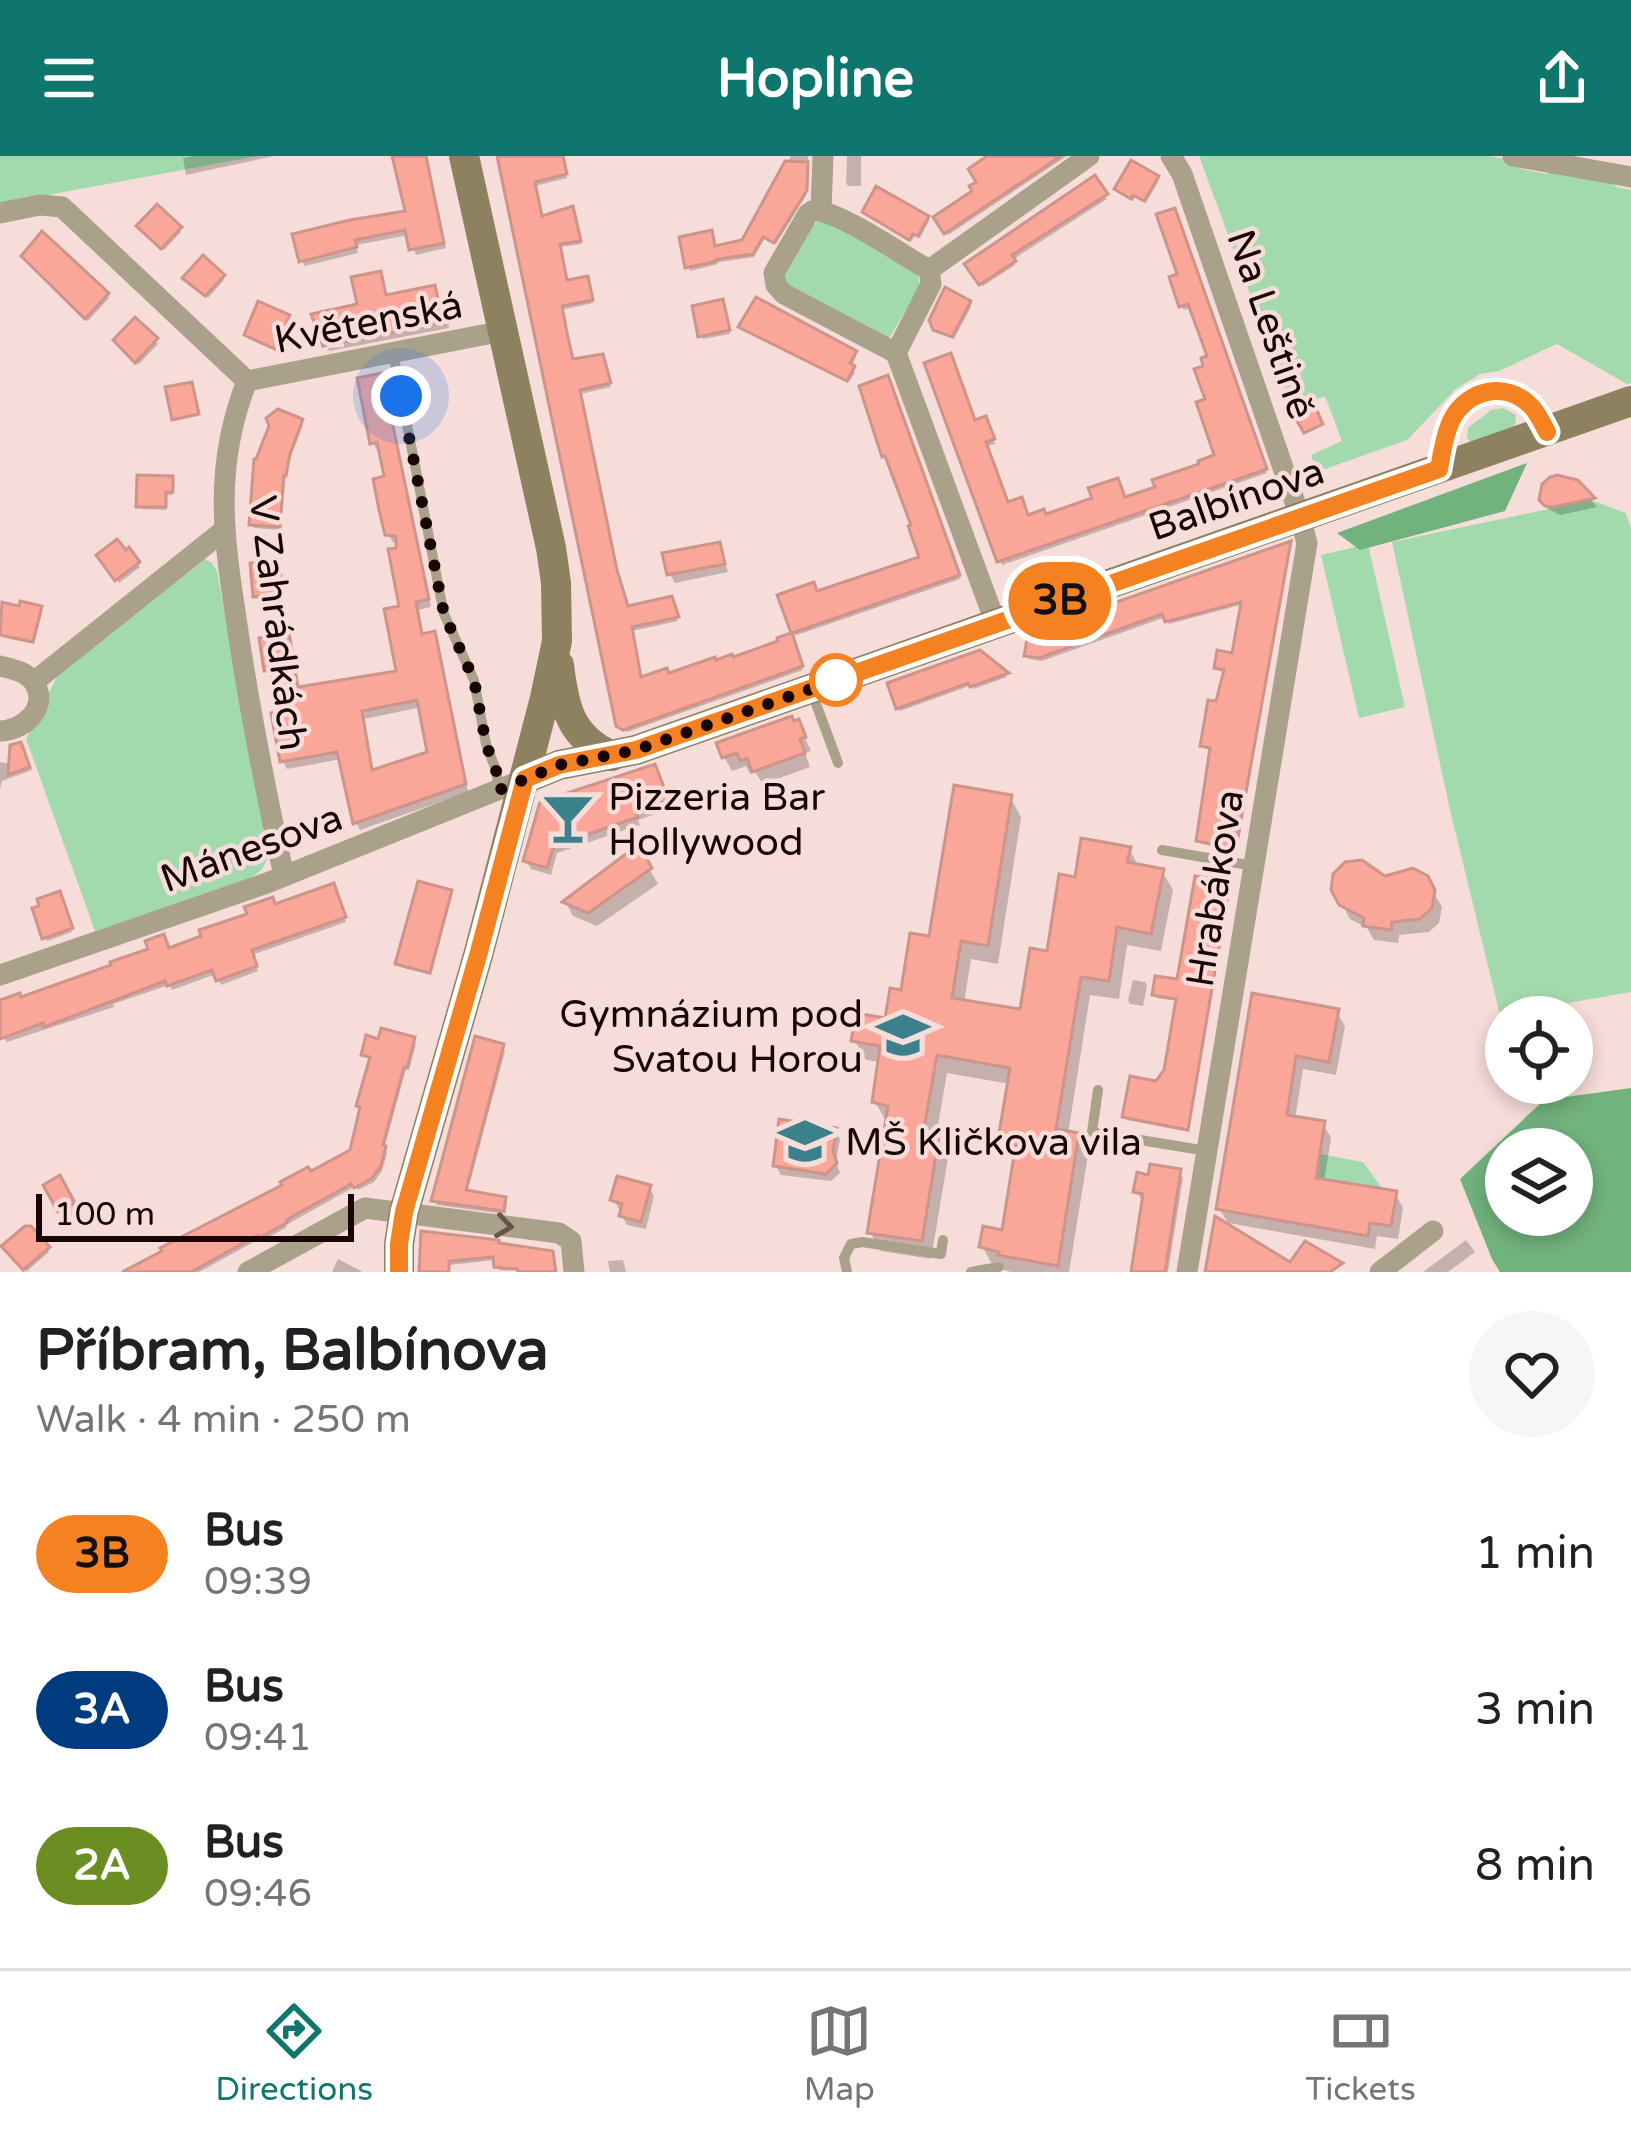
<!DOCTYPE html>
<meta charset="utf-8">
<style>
body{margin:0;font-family:"Varela Round",sans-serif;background:#f6f6f6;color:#202124;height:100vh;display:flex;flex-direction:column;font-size:45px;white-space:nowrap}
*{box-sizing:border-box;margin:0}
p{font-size:39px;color:#757577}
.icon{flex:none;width:66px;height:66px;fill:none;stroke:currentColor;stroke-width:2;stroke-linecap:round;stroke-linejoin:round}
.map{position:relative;height:1116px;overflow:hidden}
.side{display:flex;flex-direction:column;background:#fff;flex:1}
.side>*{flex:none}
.badge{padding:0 24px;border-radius:39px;font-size:42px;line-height:78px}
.controls{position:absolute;left:1485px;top:840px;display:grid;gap:24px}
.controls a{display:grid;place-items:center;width:108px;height:108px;border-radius:50%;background:#fff;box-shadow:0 6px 18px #0003;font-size:60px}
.scale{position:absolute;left:36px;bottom:30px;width:318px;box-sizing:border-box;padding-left:12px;border:6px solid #190604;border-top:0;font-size:33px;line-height:42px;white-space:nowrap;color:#190604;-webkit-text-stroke:9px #f7ddd9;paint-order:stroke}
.you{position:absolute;width:60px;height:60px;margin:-30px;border:9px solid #fff;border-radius:50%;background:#1a73e8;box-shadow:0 0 0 18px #1a73e833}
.map>.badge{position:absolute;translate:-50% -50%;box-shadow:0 0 0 6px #fff}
.round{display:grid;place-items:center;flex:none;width:126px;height:126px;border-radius:63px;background:#f6f6f6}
.headline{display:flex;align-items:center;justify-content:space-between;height:204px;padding:0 36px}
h1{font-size:57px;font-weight:700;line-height:90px}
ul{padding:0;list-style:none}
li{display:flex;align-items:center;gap:36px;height:156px;padding:0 36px}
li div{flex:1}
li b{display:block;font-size:45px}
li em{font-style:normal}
li .badge{min-width:132px;font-weight:700;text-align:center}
header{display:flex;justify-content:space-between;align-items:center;height:156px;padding:0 36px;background:#0f766e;color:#fff;font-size:54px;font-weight:700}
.tabs{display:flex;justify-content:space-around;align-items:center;height:168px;border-top:3px solid #e0e0e0;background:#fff;font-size:33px;color:#757577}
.tabs a{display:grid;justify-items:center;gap:6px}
.tabs .current{color:#0f766e}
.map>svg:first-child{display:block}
.green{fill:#a3daad}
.forest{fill:#71b27d;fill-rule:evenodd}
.shadow{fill:#0003;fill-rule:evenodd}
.building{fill:#faa79a;stroke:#ce948a;stroke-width:3;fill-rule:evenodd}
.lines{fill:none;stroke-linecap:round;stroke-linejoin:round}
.lane{stroke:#aaa18b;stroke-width:10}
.street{stroke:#aaa18b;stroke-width:21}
.secondary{stroke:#8d8160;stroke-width:30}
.oneway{stroke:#625448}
.line-casing{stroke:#fff;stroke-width:27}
.line{stroke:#f58220;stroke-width:18}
.walk{stroke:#190604;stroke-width:12;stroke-dasharray:0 21.6}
.stop-dot{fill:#fff;stroke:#f58220;stroke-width:6}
.labels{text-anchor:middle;stroke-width:9;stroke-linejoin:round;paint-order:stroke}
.street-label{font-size:39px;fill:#190604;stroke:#f7ddd9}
.poi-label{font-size:39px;fill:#190604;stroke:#f7ddd9;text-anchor:start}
</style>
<header><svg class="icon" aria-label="menu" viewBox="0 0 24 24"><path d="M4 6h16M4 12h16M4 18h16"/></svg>Hopline<svg class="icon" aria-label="share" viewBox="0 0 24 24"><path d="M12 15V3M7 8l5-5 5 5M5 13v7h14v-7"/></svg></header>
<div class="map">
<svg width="1631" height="1116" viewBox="0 0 1631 1116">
<rect width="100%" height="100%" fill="#f7ddd9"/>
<g class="green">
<polygon points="0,0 258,0 0,48"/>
<polygon points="1199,0 1489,0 1516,5 1521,13 1547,18 1550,12 1610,23 1616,31 1631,34 1631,227 1627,228 1557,188 1499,215 1480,218 1456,233 1407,284 1317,316 1311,299 1342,285 1325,240 1292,252"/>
<polygon points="819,64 829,64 917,117 920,129 889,183 787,132 784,120 811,72"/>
<polygon points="1503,252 1516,259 1515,270 1471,286 1467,282 1468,272 1491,254"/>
<polygon points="1591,344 1626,357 1631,373 1631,836 1500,859 1450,654 1392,386"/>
<polygon points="1368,388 1405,551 1359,562 1321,399"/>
<polygon points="205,403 212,407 217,415 269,700 262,713 250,723 95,775 26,583 60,515"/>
<polygon points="1320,998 1363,1006 1382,1032 1316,1022"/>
</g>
<g class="forest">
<polygon points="1527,307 1505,355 1360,394 1337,377"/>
<path d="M 1631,932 L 1631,1116 L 1500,1116 L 1492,1103 L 1460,1023 L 1544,944 ZM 1506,993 L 1572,993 L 1572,1059 L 1506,1059 Z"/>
</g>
<g class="shadow">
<polygon points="194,0 274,0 186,19 183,2"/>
<polygon points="425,0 446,92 416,99 409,79 356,89 358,97 305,110 302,105 409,58"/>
<polygon points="499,0 562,1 567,22 535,30 542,63 574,57 581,88 560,91 567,127 588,127 593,147 561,154 573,207 604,205 611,231 580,238 617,421 627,453 673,447 678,465 632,475 641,524 716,508 781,487 781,484 795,479 781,441 816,438 922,403 915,371 885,300 889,226 960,423 791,481 803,514 627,576 622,574"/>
<polygon points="791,0 808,0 807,38 776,88 765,82 754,101 720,106 715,109 690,115 682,84 715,93 744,86"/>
<polygon points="847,0 861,0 861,30 848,30 846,27"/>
<polygon points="993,0 1067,0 948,79 937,62 976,36"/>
<polygon points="1156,22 1158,26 1146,47 1135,41 1133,45 1118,33"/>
<polygon points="1095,23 1107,43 1012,104 1015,109 983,130 968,109"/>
<polygon points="865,56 927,62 929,65 920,82 915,79 911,86"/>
<polygon points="1176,59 1267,317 1002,409 928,208 975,268 987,268 995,288 986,290 1008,349 1027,362 1046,361 1124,345 1159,332 1218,301 1208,245 1207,212 1211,201 1193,151 1184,154 1181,150"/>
<polygon points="179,72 181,76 164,94 142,74"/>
<polygon points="26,104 107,139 109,142 88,165"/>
<polygon points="222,121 224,124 208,142 188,125"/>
<polygon points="434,132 440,151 443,150 446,156 449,172 329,195 328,192 344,191 344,185 361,151 386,141"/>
<polygon points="969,147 971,151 954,183 939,177 933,164"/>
<polygon points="724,150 730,178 703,183 701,180"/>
<polygon points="287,162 289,165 276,195 249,183 247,179"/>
<polygon points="135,165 158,188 138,209 119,188"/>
<polygon points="742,171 854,197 856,201 851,211 855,216 849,226"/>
<path d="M 381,221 L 385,228 L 431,451 L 418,454 L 423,480 L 434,478 L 438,485 L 468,636 L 360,674 L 356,667 L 342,603 L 287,613 L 283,605 L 286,558 L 280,520 L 271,522 L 267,514 L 288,480 L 292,488 L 299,534 L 399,518 L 403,452 L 399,387 L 393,386 L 388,378 L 388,323 L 382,293 L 377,294 L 373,287 ZM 422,551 L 431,598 L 374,617 L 364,563 Z"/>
<polygon points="301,266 303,269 290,303 287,322 284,321 280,374 254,372 252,368"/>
<polygon points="171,323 173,339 166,339 166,354 141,353 139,350"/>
<polygon points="1576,327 1597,351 1560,359 1548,353 1542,343"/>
<polygon points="719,389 728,416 675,427 670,418"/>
<polygon points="1290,389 1237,695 1201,688 1199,685 1212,594 1206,593 1204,590 1226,516 1219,515 1217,512 1234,500 1244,448 1169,468 1166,461 1042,505 1029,503 1027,499"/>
<polygon points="128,395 140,411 119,427 100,400"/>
<polygon points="280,411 283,440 257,443 255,440"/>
<polygon points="40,452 42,456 34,488 2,481 0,477 21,454"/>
<polygon points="979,497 1007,521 974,533 972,529 900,555 898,552"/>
<polygon points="798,567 811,595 805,597 810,611 763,628 755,616 750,618 746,610 732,615 724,601"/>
<polygon points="22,592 32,614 2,625 0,633 0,606 12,608"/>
<polygon points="659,619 671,653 638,664 640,669 557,697 551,719 531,713 526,705"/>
<polygon points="1010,641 1021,661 998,808 971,803 964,847 1023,856 1049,798 1078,724 1129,693 1140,712 1162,715 1173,734 1161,795 1127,789 1119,843 1090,839 1068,978 1077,980 1088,999 1069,1116 1011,1116 993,1110 982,1090 1005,1077 1018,997 1013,996 1002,977 1010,928 947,917 936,981 948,1002 931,1103 881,1095 870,1076 886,965 875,946 881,906 866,904 855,885 887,866"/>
<polygon points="638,693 658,728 597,770 573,760 566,747"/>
<polygon points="1425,722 1442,751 1439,767 1429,776 1399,779 1398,787 1374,784 1367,772 1350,763 1334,733 1385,723"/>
<polygon points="1228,729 1230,732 1189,976 1127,964 1125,960 1167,916 1179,845 1157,842 1155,839 1179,826"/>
<polygon points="335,736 346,766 252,799 258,815 221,829 216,818 172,834 169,829 113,848 114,851 7,886 4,882 0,871 0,847 20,844 168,795 275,752"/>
<polygon points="450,737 452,740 431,819 400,811 398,808"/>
<polygon points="60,742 72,776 47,785 35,754"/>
<polygon points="1133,824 1145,826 1147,830 1143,850 1130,848 1128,844"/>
<polygon points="1255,840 1337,856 1345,870 1336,919 1303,913 1295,963 1323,968 1331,982 1324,1026 1395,1037 1403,1052 1398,1083 1377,1080 1375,1093 1228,1067 1219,1052"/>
<polygon points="413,884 416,888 409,914 406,913 384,993 387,997 382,1015 374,1026 358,1034 356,1030 286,1069 287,1071 264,1084 263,1081 199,1116 129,1116 352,996 362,955 359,950 372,904 364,898"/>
<polygon points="502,890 505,895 467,1037 504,1043 507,1048 505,1058 437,1049 435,1045"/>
<polygon points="835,974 840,983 836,1006 840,1017 831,1025 781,1019 776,1010"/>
<polygon points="1179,1016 1183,1022 1168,1116 1136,1116 1146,1043 1140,1042 1137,1035"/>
<polygon points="59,1023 78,1057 66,1064 47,1030"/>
<polygon points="649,1031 654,1040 646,1073 627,1069 622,1060 624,1054 619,1053 614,1044"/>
<polygon points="424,1078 552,1098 556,1116 499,1114 496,1104 449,1109 449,1116 422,1116"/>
<polygon points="1466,1084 1475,1096 1448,1116 1423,1116"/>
<polygon points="47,1092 49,1096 26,1116 7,1094"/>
<polygon points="338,1103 361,1115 362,1116 332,1116"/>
<polygon points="623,1104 626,1116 610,1116 608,1105"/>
</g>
<g class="building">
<polygon points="392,0 426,0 444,87 409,94 405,74 355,84 357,91 299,106 292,78 350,64 405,55"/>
<polygon points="497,0 563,0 567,18 535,26 542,60 573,50 581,85 560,88 567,124 588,120 593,144 562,150 567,177 573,203 603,198 611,227 580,234 617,414 628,450 672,440 679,461 632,471 641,521 667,512 669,517 715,501 716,504 732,498 733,501 778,485 777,482 791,477 777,439 814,426 817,435 919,401 908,370 911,369 885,300 882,301 859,230 888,219 960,419 792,477 803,510 623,574 616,570"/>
<polygon points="987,0 1061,0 944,78 933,61 972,35 969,30 976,26 968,13"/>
<polygon points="1131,4 1159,20 1144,45 1133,39 1131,43 1114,33"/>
<polygon points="785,5 808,6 807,34 774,87 763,81 753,98 718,103 713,106 685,112 679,81 712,74 715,90 742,84"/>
<polygon points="1095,19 1108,38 1012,99 1016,105 979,129 964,108"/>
<polygon points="876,30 929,60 918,80 913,78 909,84 862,56"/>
<polygon points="157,48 182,71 161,93 136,70"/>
<polygon points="1175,52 1267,313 997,406 924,207 951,197 975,264 986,260 995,283 986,286 1008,346 1022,341 1028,359 1044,353 1046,358 1092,342 1088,332 1118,322 1125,341 1155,331 1152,324 1199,308 1198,305 1214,299 1196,246 1205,243 1194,213 1203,210 1201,202 1207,200 1188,148 1179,151 1169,121 1177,118 1156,58"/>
<polygon points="42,75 109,137 85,163 21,100"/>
<polygon points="203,99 225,119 205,140 182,122"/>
<polygon points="381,115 386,139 435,129 439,148 444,147 448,165 323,190 311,158 357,148 351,121"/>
<polygon points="945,131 971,145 952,181 933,174 929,164"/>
<polygon points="756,141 857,195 850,207 855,210 847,225 738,171"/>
<polygon points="723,143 730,174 698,181 692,150"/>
<polygon points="258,145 290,159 275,193 244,179"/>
<polygon points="135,161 158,182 135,207 113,184"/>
<path d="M 382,217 L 429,443 L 416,446 L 422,478 L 435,475 L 466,628 L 353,668 L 337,596 L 280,606 L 271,557 L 283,555 L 276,513 L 264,515 L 259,482 L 289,477 L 298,531 L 396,515 L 384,453 L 399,450 L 388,393 L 396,392 L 396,380 L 385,379 L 379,354 L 373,323 L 384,320 L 377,286 L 370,288 L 357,222 ZM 417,544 L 427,596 L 372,614 L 362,555 Z"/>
<polygon points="192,226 199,258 172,264 165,231"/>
<polygon points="1314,248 1323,268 1304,277 1293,258"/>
<polygon points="278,253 303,263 290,298 286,319 284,319 280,371 249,369 254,303 256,303 269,270 266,262"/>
<polygon points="137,319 173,320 173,336 166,336 166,351 136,351"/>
<polygon points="1557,319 1578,324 1595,342 1553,351 1545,350 1539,344 1542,328 1550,321"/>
<polygon points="117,383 126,394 129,391 140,406 115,425 96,399"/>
<polygon points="1291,385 1236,692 1196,685 1210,592 1200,590 1208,544 1216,545 1224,514 1214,512 1217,494 1232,497 1241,446 1165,466 1162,458 1039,502 1024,500 1028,477"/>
<polygon points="720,386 725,408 667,419 662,397"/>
<polygon points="279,404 283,437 253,441 250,407"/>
<polygon points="20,445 42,450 33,486 0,479 2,446 19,450"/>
<polygon points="980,494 1009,517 970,531 968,527 896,553 887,527"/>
<polygon points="792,560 794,565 799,563 806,581 800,583 805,597 752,616 747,602 740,605 737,597 722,602 716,587"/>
<polygon points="21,586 30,611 8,619 10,589"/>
<polygon points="655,608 669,644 636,656 638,661 554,690 547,712 523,705 540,646"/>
<polygon points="954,629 1012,639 988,790 961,785 952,842 1020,853 1030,792 1047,795 1059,718 1075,721 1081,682 1131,691 1127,706 1164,713 1151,778 1117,771 1109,825 1081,821 1056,973 1079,977 1058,1110 998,1099 999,1096 979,1091 983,1070 1002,1074 1016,987 1016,980 999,977 1010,912 937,899 923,978 939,980 922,1085 867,1077 888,950 872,946 880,890 851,885 856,857 885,862 890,832 901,834 910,777 929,780"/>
<polygon points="639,688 652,712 588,757 562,746"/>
<polygon points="1362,704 1385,720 1413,712 1428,720 1435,734 1432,752 1420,763 1392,766 1391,774 1363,770 1364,762 1339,749 1331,734 1333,718 1345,706"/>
<polygon points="1195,720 1230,726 1188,974 1122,961 1130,920 1156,925 1164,914 1176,843 1152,839 1155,820 1177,823"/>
<polygon points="418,725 452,734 430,817 395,808"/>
<polygon points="334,727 346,761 252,794 257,810 216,825 212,814 167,830 165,825 44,871 43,867 0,883 0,844 20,837 21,841 111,809 110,806 148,793 145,785 164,778 169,792 201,780 199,774 247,758 244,751 273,741 275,748"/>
<polygon points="60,735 73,772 42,783 32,752 39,750 37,743"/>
<polygon points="1252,837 1339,853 1329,906 1296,900 1287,959 1325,965 1316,1022 1397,1035 1391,1070 1370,1067 1368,1080 1216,1053"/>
<polygon points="381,872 415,881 407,912 404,911 383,989 386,990 381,1010 372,1022 354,1032 351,1028 286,1064 288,1066 259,1082 258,1079 191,1116 122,1116 162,1095 160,1092 282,1029 280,1026 308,1011 311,1015 350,994 360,951 356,950 370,901 361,899 366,879 378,883"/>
<polygon points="475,880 504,888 466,1034 506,1041 504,1055 431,1045"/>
<polygon points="779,963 837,972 833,995 837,1007 826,1018 773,1010"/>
<polygon points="1150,1008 1181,1013 1165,1116 1131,1116 1143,1038 1133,1036 1137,1016 1148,1019"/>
<polygon points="60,1019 75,1047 58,1056 43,1029"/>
<polygon points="617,1020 651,1029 641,1066 619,1060 622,1048 610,1044"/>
<polygon points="1215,1060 1290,1106 1305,1085 1343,1107 1330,1116 1205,1116"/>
<polygon points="25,1070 31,1070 50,1091 23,1114 1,1090"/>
<polygon points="421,1075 499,1084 499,1087 553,1095 556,1116 518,1116 517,1113 494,1111 493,1101 449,1105 449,1116 419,1116"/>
</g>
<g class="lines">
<g class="lane">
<polyline points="393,197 444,458 474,524 486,588 496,614 499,634"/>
<path d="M 1441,304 C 1444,291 1446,277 1451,265 C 1462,241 1493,225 1518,240 C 1531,247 1537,258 1544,270"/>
<polyline points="812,537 838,607"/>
<polyline points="1162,694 1254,710"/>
<polyline points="1098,934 1092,976 1207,995"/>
<polyline points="847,1116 844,1102 851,1088 862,1086 941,1098 943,1084"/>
<polyline points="971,1116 999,1111"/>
</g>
<g class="street">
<polyline points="1171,0 1182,18 1300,361 1307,387 1187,1116"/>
<polyline points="1513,0 1631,21"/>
<path d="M 814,54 C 842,57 901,98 929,114 L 931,128 L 896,197 L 784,138 L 776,129 L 774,117 L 808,58 Z"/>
<polyline points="821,54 823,0"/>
<polyline points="0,57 40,49 62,51 247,225"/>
<polyline points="929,114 1089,0"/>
<polyline points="896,197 996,468"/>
<path d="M 247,225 C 211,316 225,389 239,482 C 251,562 267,641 284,720"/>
<polyline points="247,225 503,175"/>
<path d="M 0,510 C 13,513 28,516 35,528 C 49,553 22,575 0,575"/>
<polyline points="35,525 223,375"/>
<polyline points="0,819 267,727 525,623"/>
<polyline points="248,1116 365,1052 559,1077 571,1085 574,1116"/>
<polyline points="1380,1116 1433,1075"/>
</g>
<g class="secondary">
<path d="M 559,509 C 564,551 570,581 612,600"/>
<polyline points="525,623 559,609 636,594 1631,245"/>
<polyline points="399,1116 399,1088 404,1056 479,796 545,542 557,485 556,427 551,392 464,0"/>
</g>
</g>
<defs><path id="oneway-chevron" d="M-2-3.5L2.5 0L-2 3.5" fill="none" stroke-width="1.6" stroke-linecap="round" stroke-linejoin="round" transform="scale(3)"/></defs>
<use class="oneway" href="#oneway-chevron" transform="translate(504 1070) rotate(8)"/>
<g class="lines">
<g class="line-casing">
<path id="line" d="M 399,1116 L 399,1088 L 404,1056 L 479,796 L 525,623 L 559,609 L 636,594 L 1439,313 C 1442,297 1444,280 1451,265 C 1466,233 1507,224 1532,251 C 1538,258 1543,268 1547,276"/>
</g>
<use href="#line" class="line"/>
<polyline class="walk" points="401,240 444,458 474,524 486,588 496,614 499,634 559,609 636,594 848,520 836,524"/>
</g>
<defs>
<g id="bar-bare" transform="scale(4.14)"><path d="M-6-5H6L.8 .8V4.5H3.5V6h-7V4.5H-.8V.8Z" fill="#3b818c" stroke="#f7ddd9" stroke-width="2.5" paint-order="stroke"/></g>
<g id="school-bare" transform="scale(4.14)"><path d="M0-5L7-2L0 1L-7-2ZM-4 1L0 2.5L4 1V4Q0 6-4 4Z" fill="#3b818c" stroke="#f7ddd9" stroke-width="2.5" paint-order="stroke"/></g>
</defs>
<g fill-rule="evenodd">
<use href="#bar-bare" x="568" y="662"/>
<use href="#school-bare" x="903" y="879"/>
<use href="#school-bare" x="805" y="985"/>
</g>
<circle class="stop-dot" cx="836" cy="524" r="24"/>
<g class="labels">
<g class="street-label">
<text transform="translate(368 165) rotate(-11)" y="14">Květenská</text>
<text transform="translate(1272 168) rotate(71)" y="14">Na Leštině</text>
<text transform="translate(1236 342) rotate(-19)" y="14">Balbínova</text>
<text transform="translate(279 467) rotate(83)" y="14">V Zahrádkách</text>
<text transform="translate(251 691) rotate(-20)" y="14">Mánesova</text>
<text transform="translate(1214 732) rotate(-81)" y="14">Hrabákova</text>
</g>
<g class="poi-label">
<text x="608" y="654">Pizzeria Bar<tspan x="608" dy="45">Hollywood</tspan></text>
<text x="863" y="871" text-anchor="end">Gymnázium pod<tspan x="863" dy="45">Svatou Horou</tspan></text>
<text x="845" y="999">MŠ Kličkova vila</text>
</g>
</g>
</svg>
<div class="controls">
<a><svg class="icon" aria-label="locate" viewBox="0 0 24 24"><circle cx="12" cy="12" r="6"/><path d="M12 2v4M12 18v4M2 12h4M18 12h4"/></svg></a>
<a><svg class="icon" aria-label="layers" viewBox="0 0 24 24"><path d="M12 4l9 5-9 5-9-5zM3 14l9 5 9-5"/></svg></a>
</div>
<div class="scale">100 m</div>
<div class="you" style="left:401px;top:240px"></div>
<b class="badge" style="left:1060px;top:445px;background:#f58220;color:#111">3B</b>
</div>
<section class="side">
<div class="headline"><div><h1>Příbram, Balbínova</h1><p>Walk · 4 min · 250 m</p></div><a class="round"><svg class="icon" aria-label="heart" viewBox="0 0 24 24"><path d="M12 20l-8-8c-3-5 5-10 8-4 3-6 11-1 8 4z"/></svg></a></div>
<ul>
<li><span class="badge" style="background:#f58220;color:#111">3B</span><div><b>Bus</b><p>09:39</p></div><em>1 min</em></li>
<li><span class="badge" style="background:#003b80;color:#fff">3A</span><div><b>Bus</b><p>09:41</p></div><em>3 min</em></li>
<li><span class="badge" style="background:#6b8e23;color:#fff">2A</span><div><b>Bus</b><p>09:46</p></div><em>8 min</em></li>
</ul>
</section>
<nav class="tabs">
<a class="current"><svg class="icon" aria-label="directions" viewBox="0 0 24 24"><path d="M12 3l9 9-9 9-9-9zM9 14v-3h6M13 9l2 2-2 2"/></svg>Directions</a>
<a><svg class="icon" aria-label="map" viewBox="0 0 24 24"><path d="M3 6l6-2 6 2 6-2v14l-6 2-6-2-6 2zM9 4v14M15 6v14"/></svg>Map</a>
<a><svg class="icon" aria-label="tickets" viewBox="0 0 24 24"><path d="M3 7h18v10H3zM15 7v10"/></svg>Tickets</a>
</nav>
